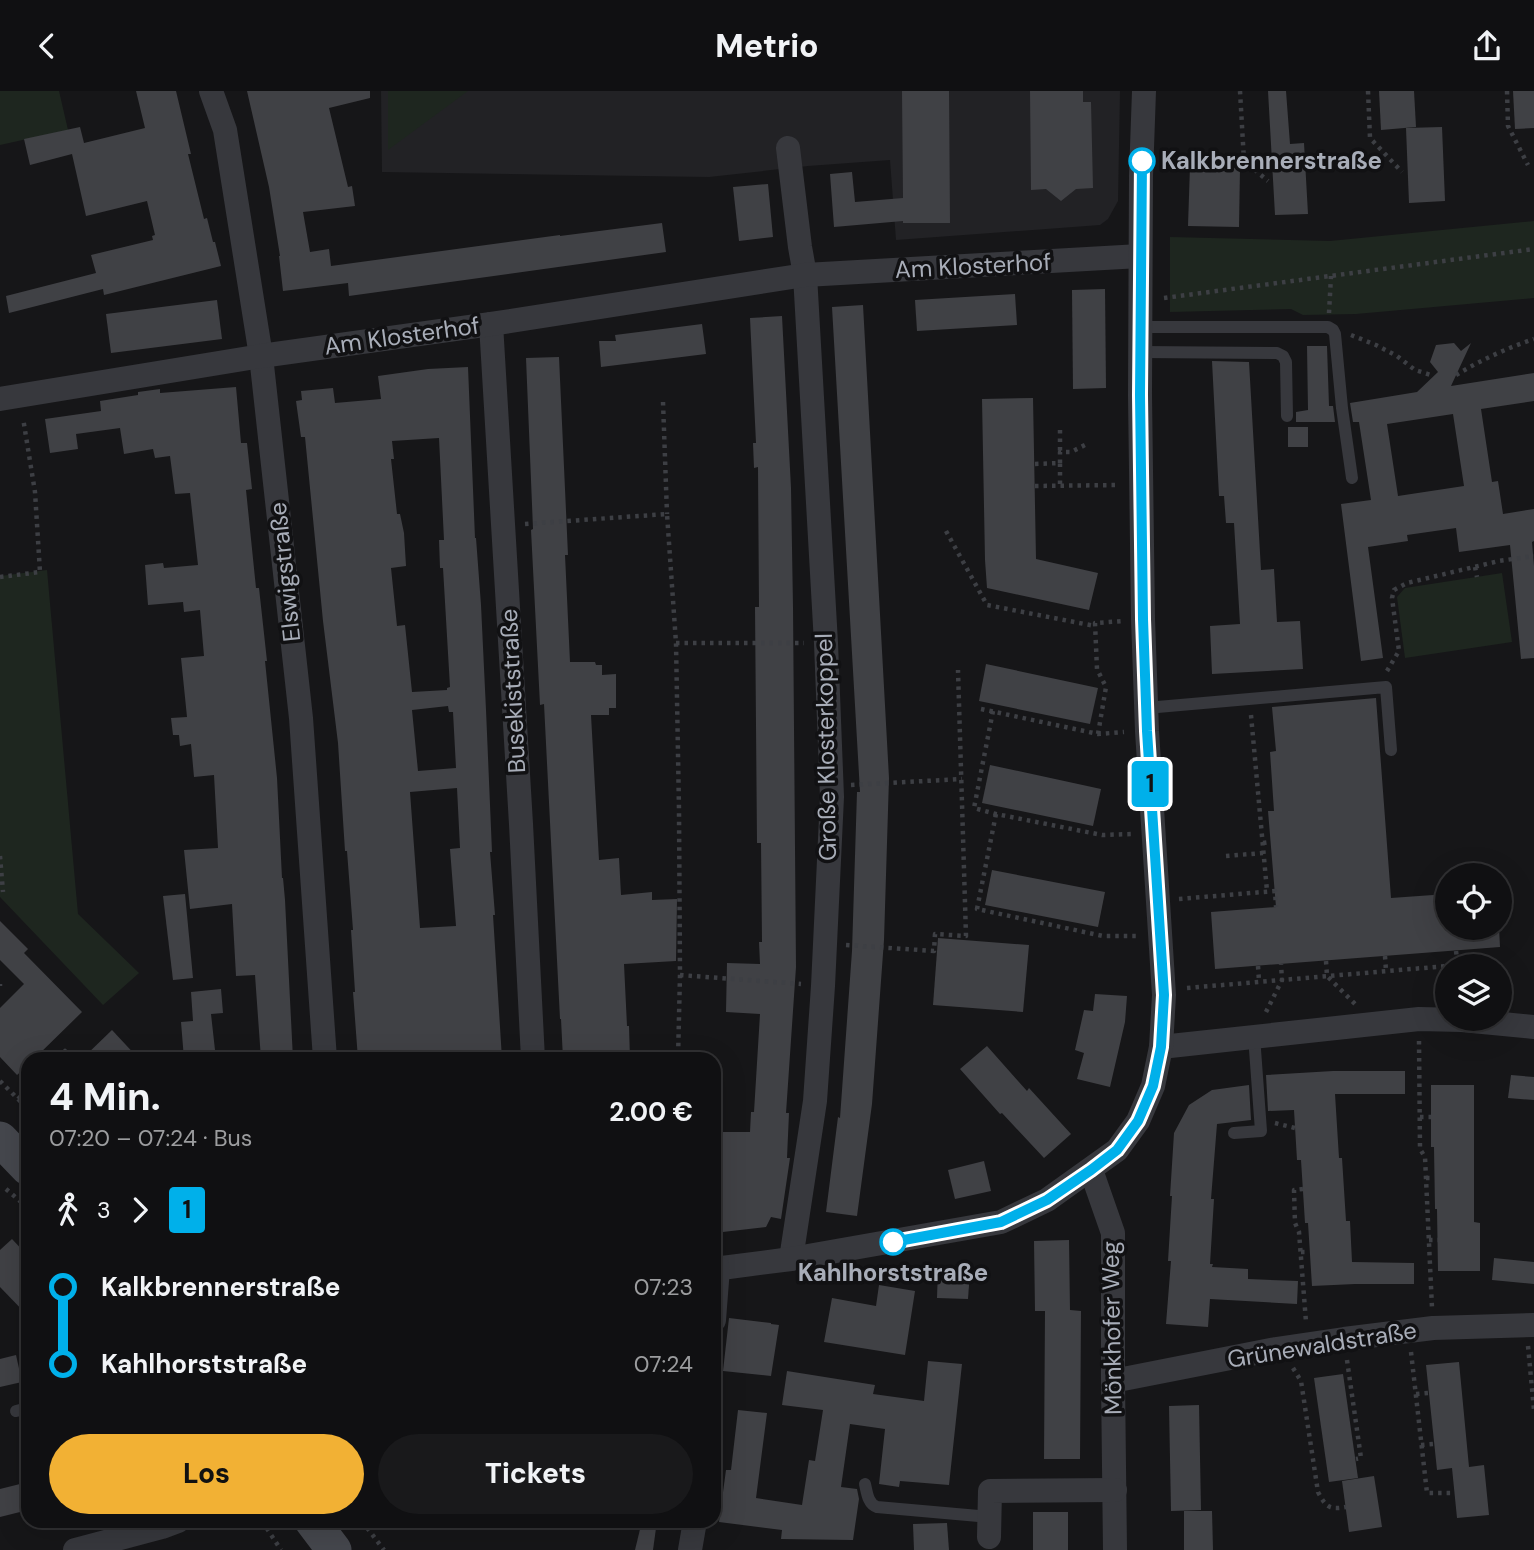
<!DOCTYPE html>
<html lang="de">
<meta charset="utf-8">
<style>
body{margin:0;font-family:"DM Sans",sans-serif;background:#19191b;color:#f1f3f6;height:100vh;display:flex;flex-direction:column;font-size:26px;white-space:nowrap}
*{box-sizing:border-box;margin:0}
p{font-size:23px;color:#9c9d9f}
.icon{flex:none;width:38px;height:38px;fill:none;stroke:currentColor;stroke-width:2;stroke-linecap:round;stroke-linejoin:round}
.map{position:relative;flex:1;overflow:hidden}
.sheet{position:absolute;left:21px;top:961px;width:700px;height:476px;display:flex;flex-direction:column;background:#101012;border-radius:21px;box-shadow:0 7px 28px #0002,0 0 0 2px #303032}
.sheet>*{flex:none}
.badge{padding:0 14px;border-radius:5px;font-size:24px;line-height:46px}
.fabs{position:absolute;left:1435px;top:772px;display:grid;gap:14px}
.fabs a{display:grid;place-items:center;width:77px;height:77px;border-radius:50%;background:#101012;box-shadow:0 7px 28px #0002,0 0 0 2px #303032;font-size:35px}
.map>.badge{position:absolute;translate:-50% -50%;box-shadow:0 0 0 4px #fff}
.legs{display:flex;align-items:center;gap:10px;height:77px;padding:0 28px;font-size:23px}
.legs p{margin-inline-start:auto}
.headline{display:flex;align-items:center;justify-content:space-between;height:119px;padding:0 28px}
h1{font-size:38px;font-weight:800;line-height:52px}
.action{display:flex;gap:14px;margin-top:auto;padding:14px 28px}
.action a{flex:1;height:80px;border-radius:42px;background:#f2b134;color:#111;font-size:28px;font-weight:800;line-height:80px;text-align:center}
.action a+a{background:#19191b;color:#f1f3f6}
ul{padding:0 28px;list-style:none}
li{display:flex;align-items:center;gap:24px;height:77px;font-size:26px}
li i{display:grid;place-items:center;width:10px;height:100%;margin:0 9px;background:currentColor}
li i::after{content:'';width:18px;height:18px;margin:-9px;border:5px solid;border-radius:50%;background:#101012}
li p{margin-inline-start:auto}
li:first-child i{background:linear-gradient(#0000 50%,currentColor 0)}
li:last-child i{background:linear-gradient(currentColor 50%,#0000 0)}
header{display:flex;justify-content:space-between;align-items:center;height:91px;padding:0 28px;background:#101012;font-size:32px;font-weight:800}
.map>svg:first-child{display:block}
.built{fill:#222225}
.green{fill:#1e261f}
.building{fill:#404145;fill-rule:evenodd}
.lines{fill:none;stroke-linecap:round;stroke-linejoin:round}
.path{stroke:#3d3f44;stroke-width:4.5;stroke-dasharray:3.5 5;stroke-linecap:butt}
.service{stroke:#37383d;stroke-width:12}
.minor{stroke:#37383d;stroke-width:24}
.secondary{stroke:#45474d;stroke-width:35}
.line-1-casing{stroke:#fff;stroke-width:16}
.line-1{stroke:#00b0ea;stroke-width:10}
.stop-1-dot{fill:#fff;stroke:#00b0ea;stroke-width:3.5}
.labels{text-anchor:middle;stroke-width:7;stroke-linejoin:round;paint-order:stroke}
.stop-label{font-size:24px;font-weight:bold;fill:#a8adb8;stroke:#111113;text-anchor:start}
.street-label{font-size:24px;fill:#a8adb8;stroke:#111113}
</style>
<header><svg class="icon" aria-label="back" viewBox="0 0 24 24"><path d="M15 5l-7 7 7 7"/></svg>Metrio<svg class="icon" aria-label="share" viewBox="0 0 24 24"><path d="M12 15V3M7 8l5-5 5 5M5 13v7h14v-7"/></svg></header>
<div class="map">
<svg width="1534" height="1459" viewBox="0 0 1534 1459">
<rect width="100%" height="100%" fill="#161618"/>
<polygon class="built" points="381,0 1120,0 1118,110 1108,128 1100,134 896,149 890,69 808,75 709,86 382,81"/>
<g class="green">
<polygon points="0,0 59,0 68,39 0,54"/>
<polygon points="388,0 468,0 388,59"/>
<polygon points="1534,130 1534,207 1356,223 1303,224 1291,218 1170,221 1170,146 1330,150"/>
<polygon points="47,479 78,823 139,882 103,914 0,806 0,485"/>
<polygon points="1502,482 1512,551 1405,567 1397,506 1405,497"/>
</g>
<g class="building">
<polygon points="136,0 176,0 191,63 188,63 204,128 207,127 213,151 215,151 221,175 104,204 103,198 9,222 6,205 96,182 91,164 153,149 152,145 155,144 147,110 86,125 72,63 30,74 24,48 80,36 84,52 145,37"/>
<polygon points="247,0 370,0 370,7 329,17 348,96 352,95 355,115 303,121 310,161 329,158 331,175 560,144 560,145 662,132 666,161 349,205 348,192 283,200 279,165 280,165 269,96"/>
<polygon points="902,0 949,0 950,132 903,132 903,130 834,136 830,83 852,81 855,111 903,107"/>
<polygon points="1030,0 1083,0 1083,11 1091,11 1093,97 1076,98 1061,110 1046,98 1031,99"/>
<polygon points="1268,0 1286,0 1290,53 1304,52 1308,123 1275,124"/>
<polygon points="1379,0 1414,0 1416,36 1381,39"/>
<polygon points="1513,0 1534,0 1534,37 1515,38"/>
<polygon points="1442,36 1445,110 1409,112 1406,37"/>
<polygon points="1190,75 1240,77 1239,136 1188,135"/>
<polygon points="768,93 773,146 739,150 733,96"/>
<polygon points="1105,198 1106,297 1073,298 1072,199"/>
<polygon points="1015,203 1017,234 917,240 915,209"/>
<polygon points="217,209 222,248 111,262 106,223"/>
<polygon points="863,214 889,687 884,849 872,1013 857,1125 826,1121 838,1026 840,1027 852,860 857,701 860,701 832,216"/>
<polygon points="782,225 791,397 793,516 796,876 786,1022 789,1022 787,1067 790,1067 781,1128 771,1126 766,1136 714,1142 714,1041 750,1041 751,1021 754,1021 760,923 726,921 727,872 760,873 759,851 762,851 761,752 757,752 755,516 759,516 758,376 754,377 753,352 756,352 750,227"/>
<polygon points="702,233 706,263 601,276 599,250 616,250 615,244"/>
<path d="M 1454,252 L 1461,260 L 1471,252 L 1451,295 L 1534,282 L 1534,310 L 1481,318 L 1492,391 L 1498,390 L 1503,423 L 1534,418 L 1534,450 L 1532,451 L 1534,475 L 1534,567 L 1521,568 L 1510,454 L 1459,461 L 1456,437 L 1407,444 L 1408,450 L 1368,456 L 1383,567 L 1361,570 L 1341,413 L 1371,409 L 1359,331 L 1353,331 L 1350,312 L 1417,301 L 1438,281 L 1430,271 L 1436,254 ZM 1453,323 L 1464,395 L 1398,405 L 1387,333 Z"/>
<polygon points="1307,255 1327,255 1329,315 1333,315 1335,331 1296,331 1296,321 1308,319"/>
<polygon points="559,266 568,464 565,464 570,571 595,571 596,574 602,574 602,584 616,583 616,617 609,617 609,624 591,624 599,769 619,767 621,804 652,801 652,809 677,808 676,870 624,873 627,935 629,935 630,968 563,968 561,928 560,928 544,613 540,614 531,439 533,438 526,267"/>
<polygon points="1212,270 1249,271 1261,479 1274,478 1277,531 1300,530 1303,578 1212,583 1210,535 1240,533 1234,432 1226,432 1224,405 1219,405"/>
<path d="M 468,276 L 475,447 L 476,447 L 481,514 L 486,619 L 492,761 L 490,761 L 495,824 L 493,824 L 502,968 L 358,968 L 353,901 L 355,901 L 351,839 L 353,839 L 347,760 L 345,760 L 338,652 L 323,530 L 305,346 L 301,346 L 296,310 L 302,309 L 301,300 L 333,297 L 335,312 L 381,308 L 378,285 L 428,278 ZM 439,347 L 444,449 L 439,449 L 440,477 L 443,477 L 450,596 L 447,597 L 447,599 L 412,601 L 405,534 L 397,535 L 391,477 L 406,475 L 404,442 L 400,423 L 397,423 L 391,368 L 394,368 L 392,350 ZM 448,615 L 449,621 L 453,621 L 456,677 L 418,680 L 412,619 ZM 457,697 L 460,757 L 450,758 L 456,835 L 420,837 L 410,701 Z"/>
<polygon points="236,296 241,352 247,352 252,398 246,399 256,497 259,497 267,570 265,570 277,687 282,787 283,787 285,809 293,968 261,968 255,884 236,885 232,813 190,818 184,759 218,757 214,684 194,686 191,653 180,655 179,644 173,644 171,627 187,626 181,567 204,565 200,519 184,521 183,511 148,514 145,474 163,472 164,477 198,474 190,402 175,403 170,365 155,367 153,358 124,363 120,337 76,343 78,358 50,362 45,328 101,320 100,310 138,304 138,301 160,298 160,302"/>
<polygon points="1033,307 1036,468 1098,482 1089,519 987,497 985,469 982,308"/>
<rect x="1288" y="336" width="20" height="20"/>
<polygon points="986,573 1098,597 1090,633 979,610"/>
<polygon points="1376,607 1391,807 1447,803 1447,836 1499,836 1500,856 1215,878 1211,821 1276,816 1268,720 1274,720 1270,661 1276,660 1272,616"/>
<polygon points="990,674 1101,698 1093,735 982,712"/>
<polygon points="992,779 1105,801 1098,836 985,814"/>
<polygon points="185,803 193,887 173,889 163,805"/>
<polygon points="0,830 28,858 24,862 82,921 34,968 28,968 28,974 17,984 0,966 0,917 24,893 0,869"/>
<polygon points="938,847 1029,854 1023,921 933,914"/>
<polygon points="221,898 223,922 211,923 216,968 184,968 181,931 193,930 191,901"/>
<polygon points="1095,903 1127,905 1125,931 1110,996 1077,988 1084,962 1075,959 1084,919 1093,920"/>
<polygon points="112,939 139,968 82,968"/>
<polygon points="987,955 1027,1000 1029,997 1071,1043 1044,1067 1002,1022 1000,1023 960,978"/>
<polygon points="1333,980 1405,980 1405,1003 1335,1003 1339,1067 1342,1067 1346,1130 1350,1130 1352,1171 1414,1172 1414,1193 1355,1193 1312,1195 1308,1132 1305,1132 1301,1069 1297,1069 1294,1019 1268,1020 1266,984"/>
<polygon points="1511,984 1534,986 1534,1009 1508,1007"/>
<polygon points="1249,994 1251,1029 1217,1033 1211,1108 1214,1108 1210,1173 1213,1173 1212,1176 1248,1178 1248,1188 1298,1190 1297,1213 1210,1208 1208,1236 1166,1233 1171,1170 1168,1170 1172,1105 1170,1105 1174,1042 1189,1014 1212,999"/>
<polygon points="1431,994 1474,994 1474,1131 1480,1132 1480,1180 1438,1180 1437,1118 1435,1118 1434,1056 1431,1056"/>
<polygon points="984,1070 991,1100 955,1108 948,1079"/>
<polygon points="12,1148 28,1165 28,1225 0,1196 0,1159"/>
<polygon points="1069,1149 1070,1219 1081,1220 1080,1368 1044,1368 1045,1220 1035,1220 1034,1150"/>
<polygon points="1494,1167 1534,1171 1534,1193 1492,1189"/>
<polygon points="938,1178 970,1180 968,1208 937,1207"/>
<polygon points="879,1194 915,1200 905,1264 824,1251 832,1207 876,1215"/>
<polygon points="729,1227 771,1232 771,1233 779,1234 771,1285 723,1280"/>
<polygon points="16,1264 22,1291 0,1296 0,1268"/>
<polygon points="928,1270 962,1273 949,1394 900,1390 899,1396 879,1393 885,1338 850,1333 841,1396 857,1398 859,1408 853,1449 781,1448 782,1439 719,1431 726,1379 731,1379 738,1319 767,1322 756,1407 802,1414 809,1369 815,1370 823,1319 782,1314 787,1280 875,1294 873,1303 924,1310"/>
<polygon points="1459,1271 1469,1376 1484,1374 1489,1424 1457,1427 1452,1377 1437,1379 1426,1274"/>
<polygon points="1343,1283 1358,1387 1329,1391 1314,1287"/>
<polygon points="1199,1314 1201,1419 1171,1420 1169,1315"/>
<polygon points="1374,1385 1382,1436 1349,1441 1342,1390"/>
<polygon points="28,1391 28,1419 0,1426 0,1398"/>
<polygon points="1184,1420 1212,1420 1213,1459 1184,1459"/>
<rect x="1033" y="1421" width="35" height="38"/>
<polygon points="642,1430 657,1430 653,1459 635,1459"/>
<polygon points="947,1432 949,1459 914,1459 913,1433"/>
</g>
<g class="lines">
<g class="path">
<polyline points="1240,0 1244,70"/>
<polyline points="1368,0 1370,47 1402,81"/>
<polyline points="1507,0 1508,35 1528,74"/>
<polyline points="1164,67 1244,70 1268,90"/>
<polyline points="1164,207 1534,158"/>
<polyline points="1329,222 1331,185"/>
<polyline points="1351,244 1376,254 1397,265 1415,279 1434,285"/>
<path d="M 1456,284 C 1481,269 1507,257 1534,248"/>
<polyline points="663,311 667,423"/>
<polyline points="1060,339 1060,361"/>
<polyline points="1060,372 1060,361 1071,361 1089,352"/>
<polyline points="1035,373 1060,372 1060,394"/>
<polyline points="1035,395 1118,394"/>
<polyline points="525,433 667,423 676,552 679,719 680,884 678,968"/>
<polyline points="946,440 987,514 1095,535"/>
<polyline points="1475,476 1477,486"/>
<polyline points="0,486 40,481 35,401 23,327"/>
<polyline points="676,552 804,552"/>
<polyline points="1387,580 1399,560 1392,507 1394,499 1407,492 1499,470 1534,465"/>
<polyline points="981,618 1098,643 1124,641"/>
<polyline points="993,620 974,717 996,723 1102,744 1131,743"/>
<polyline points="1251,624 1267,800"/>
<polyline points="1098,643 1106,596 1097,578 1095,532 1123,530"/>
<polyline points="851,694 962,688"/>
<polyline points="996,723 977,818 1103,845 1138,845"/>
<polyline points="1263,752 1270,751"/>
<polyline points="0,765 3,801"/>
<polyline points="1226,765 1263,762"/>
<polyline points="1179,808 1275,800 1276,816"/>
<polyline points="846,854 934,860 935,843 966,845 958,579"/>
<polyline points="1456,860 1458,875"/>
<polyline points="1385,865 1386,880"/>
<polyline points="1326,870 1327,885 1355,913"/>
<polyline points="1258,875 1259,890"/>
<polyline points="680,884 801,893"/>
<polyline points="0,893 0,895"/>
<polyline points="1187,897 1447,875"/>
<polyline points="1266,921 1282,889 1281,873"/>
<polyline points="1419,950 1420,1058 1425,1066 1432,1217"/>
<polyline points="57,968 65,960 73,968"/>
<polyline points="0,990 28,1018"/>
<polyline points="18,1008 28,998"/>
<polyline points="1420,1026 1431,1026"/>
<polyline points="1275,1032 1295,1037"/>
<polyline points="1426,1087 1434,1087"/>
<polyline points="6,1098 28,1117"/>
<polyline points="1303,1098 1294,1099 1295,1132 1299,1141 1306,1231"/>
<polyline points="1429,1149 1438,1149"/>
<polyline points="1301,1161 1309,1161"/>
<polyline points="1528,1255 1534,1319"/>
<polyline points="1411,1261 1427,1402 1455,1402"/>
<polyline points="1347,1269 1361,1367 1356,1368"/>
<path d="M 1293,1277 L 1301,1290 L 1318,1401 C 1326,1416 1329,1419 1346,1416"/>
<polyline points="1416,1303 1429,1302"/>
<polyline points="1421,1354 1434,1353"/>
<polyline points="262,1430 281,1459"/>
<polyline points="362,1430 384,1459"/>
</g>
<g class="service">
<polyline points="1140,236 1328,236 1333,239 1335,243 1342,317 1352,387"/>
<polyline points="1140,261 1277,262 1283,265 1286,271 1287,325"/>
<polyline points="1146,617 1386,596 1391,659"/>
<polyline points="1234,1042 1261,1040 1254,945"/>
<polyline points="16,1320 28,1317"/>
<path d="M 865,1393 C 867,1402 868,1413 877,1416 L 990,1426"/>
</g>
<g class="minor">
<polyline points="211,0 225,39 261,265 301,627 325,968"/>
<polyline points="788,57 800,156 805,184 826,552 832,706 823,895 815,1010 791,1168"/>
<polyline points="491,233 521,733 533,968"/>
<polyline points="0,308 261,265 491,233 805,184 1140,165"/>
<polyline points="1161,956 1419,928 1462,929 1534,936"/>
<polyline points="1091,1079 1113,1142 1113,1290 1115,1459"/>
<polyline points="714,1178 791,1168 1001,1131 1047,1109 1117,1059 1138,1030 1153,995 1161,956 1164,904 1147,640 1143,528 1140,304 1141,85 1144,0"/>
<polyline points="714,1229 718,1177"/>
<polyline points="1113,1290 1276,1258 1344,1248 1433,1237 1534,1234"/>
<polyline points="989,1446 990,1400 1115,1399"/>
<polyline points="75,1459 162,1436 178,1430"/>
<polyline points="690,1459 695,1430"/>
</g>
<g class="secondary">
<polyline points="0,1048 28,1077"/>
<polyline points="312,1430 334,1459"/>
</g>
</g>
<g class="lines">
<g class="line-1-casing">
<polyline id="line-1" points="893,1151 1001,1131 1047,1109 1091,1079 1117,1059 1138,1030 1153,995 1161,956 1164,904 1147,640 1143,528 1140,304 1142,70"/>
</g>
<use href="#line-1" class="line-1"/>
</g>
<g class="stop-1-dot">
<circle cx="1142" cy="70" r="12"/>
<circle cx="893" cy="1151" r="12"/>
</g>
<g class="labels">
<g class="stop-label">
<text x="1161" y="78">Kalkbrennerstraße</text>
<text x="893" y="1190" text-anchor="middle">Kahlhorststraße</text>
</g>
<g class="street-label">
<text transform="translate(973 175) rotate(-3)" y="8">Am Klosterhof</text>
<text transform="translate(402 245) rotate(-8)" y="8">Am Klosterhof</text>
<text transform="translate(285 481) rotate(-96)" y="8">Elswigstraße</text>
<text transform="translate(513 600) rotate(-93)" y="8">Busekiststraße</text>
<text transform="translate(826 656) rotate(-91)" y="8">Große Klosterkoppel</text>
<text transform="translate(1112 1237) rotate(-91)" y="8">Mönkhofer Weg</text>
<text transform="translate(1322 1254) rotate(-9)" y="8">Grünewaldstraße</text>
</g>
</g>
</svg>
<div class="fabs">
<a><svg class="icon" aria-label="locate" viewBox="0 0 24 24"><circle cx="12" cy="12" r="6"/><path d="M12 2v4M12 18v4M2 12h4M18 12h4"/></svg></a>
<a><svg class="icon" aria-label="layers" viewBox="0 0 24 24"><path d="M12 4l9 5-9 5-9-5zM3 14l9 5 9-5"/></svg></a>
</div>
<b class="badge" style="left:1150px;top:693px;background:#00b0ea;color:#111">1</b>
<section class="sheet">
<div class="headline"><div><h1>4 Min.</h1><p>07:20 – 07:24 · Bus</p></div><b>2.00 €</b></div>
<div class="legs"><svg class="icon" aria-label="walk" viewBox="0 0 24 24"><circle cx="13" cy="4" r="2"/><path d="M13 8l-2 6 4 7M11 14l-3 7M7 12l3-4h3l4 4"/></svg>3<svg class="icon" aria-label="forward" viewBox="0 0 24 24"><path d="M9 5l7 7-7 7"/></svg><b class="badge" style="background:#00b0ea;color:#111">1</b></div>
<ul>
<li><i style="color:#00b0ea"></i><b>Kalkbrennerstraße</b><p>07:23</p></li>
<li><i style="color:#00b0ea"></i><b>Kahlhorststraße</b><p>07:24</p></li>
</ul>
<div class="action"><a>Los</a><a>Tickets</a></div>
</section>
</div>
